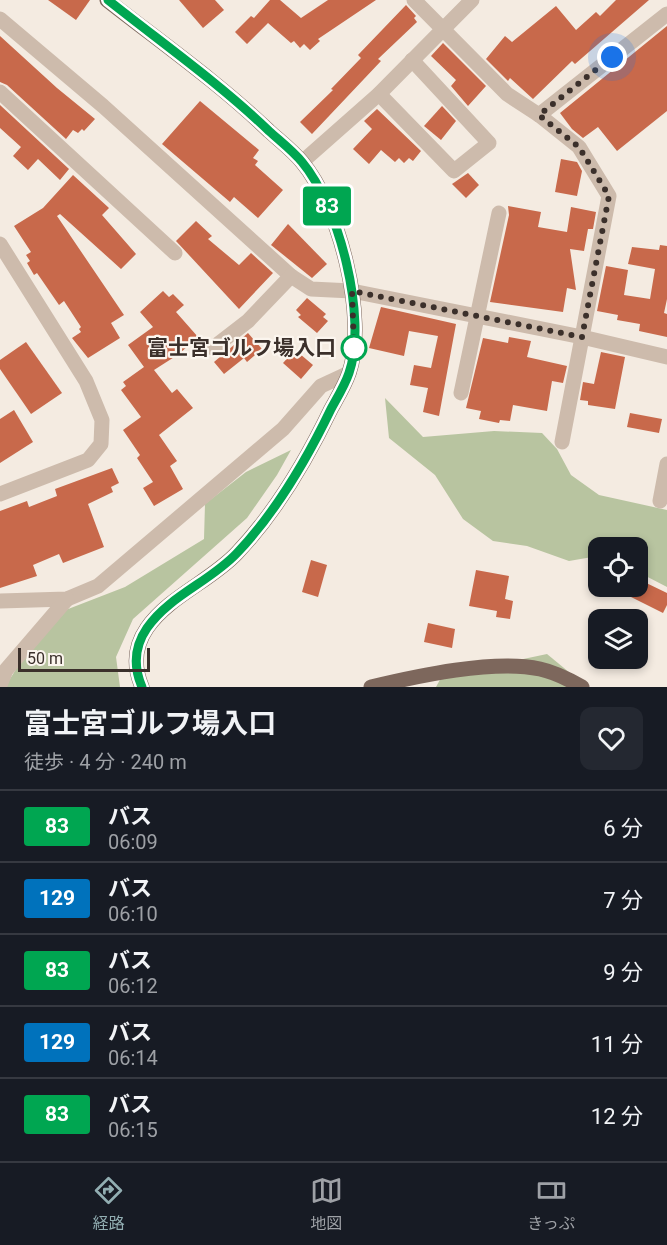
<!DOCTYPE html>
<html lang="ja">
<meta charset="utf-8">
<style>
body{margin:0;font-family:Roboto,"Noto Sans JP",sans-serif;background:#242831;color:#f1f3f6;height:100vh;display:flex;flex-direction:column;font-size:22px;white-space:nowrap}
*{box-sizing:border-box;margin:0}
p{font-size:20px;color:#9ea1a6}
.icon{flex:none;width:33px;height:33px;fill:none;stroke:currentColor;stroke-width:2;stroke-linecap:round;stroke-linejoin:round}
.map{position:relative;height:687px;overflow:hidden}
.details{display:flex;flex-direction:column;background:#171b24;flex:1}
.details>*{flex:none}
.badge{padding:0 12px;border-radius:4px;font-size:21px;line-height:39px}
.buttons{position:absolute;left:588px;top:537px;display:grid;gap:12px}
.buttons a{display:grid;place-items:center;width:60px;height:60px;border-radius:12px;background:#171b24;box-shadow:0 3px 9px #0003;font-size:30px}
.scale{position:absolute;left:18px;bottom:15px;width:132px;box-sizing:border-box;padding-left:6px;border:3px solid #3b302b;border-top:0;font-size:16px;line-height:21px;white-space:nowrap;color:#3b302b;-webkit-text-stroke:4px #fbf5ee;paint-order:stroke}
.you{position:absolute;width:30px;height:30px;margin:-15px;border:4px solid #fff;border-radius:50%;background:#1a73e8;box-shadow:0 0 0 9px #1a73e833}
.map>.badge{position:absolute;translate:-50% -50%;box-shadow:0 0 0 3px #fff}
.round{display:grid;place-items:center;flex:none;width:63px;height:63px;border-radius:12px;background:#242831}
.summary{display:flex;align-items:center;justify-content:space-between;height:102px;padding:0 24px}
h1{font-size:28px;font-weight:700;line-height:45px}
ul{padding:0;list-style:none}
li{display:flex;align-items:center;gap:18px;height:72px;padding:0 24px;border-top:2px solid #363941}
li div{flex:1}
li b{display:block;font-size:22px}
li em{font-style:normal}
li .badge{min-width:66px;font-weight:700;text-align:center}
.menu{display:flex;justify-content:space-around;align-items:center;height:84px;border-top:2px solid #363941;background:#171b24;font-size:16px;color:#9ea1a6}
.menu a{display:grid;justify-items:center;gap:3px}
.menu .current{color:#92aeb2}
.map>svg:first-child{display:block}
.green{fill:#b8c4a0}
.building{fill:#c8694b}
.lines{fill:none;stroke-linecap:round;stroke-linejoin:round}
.minor{stroke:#cdbbac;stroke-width:15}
.major{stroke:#7d675c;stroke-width:15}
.line-casing{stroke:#fff;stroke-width:14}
.line{stroke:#00a651;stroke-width:9}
.walk{stroke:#3b302b;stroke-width:6;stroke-dasharray:0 10.8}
.stop-dot{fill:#fff;stroke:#00a651;stroke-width:3}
.labels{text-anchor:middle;stroke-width:4.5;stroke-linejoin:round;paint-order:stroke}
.stop-label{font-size:21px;font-weight:bold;fill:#3b302b;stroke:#fbf5ee;text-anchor:end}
</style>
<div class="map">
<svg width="667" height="687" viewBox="0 0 667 687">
<rect width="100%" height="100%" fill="#f4ebe1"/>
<g class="green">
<polygon points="385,398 423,437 494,431 542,433 557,449 571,475 599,495 667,510 667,587 638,572 638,548 598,548 598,556 569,561 527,546 493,541 463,519 435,475 389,438"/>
<polygon points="291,450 277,475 247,518 133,619 116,657 120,687 5,687 26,653 63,611 125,587 204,539 205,504 246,472"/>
<polygon points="547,654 587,687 436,687 442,676"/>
</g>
<g class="building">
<polygon points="48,0 90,0 76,20"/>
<polygon points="179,0 215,0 224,10 203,28"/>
<polygon points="270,0 280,0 301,18 328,0 376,0 318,39 320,41 310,50 304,44 300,48 294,41 291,43 268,23 247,44 235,32 251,16 254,18"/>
<polygon points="616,0 649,0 575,64 572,61 533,99 510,78 508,81 486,59 505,36 512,42 556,6 576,30 596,12 600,16"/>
<polygon points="406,5 416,16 414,18 417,22 378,59 381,61 312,134 300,122 333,90 331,89 361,58 358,55"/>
<polygon points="667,26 667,111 617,151 598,127 583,138 572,129 560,113"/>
<polygon points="0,36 57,88 95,119 84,131 82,129 78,133 73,130 66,139 7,85 0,82"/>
<polygon points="443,43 486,86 468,106 451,86 456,80 431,56"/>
<polygon points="200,101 259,150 253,158 258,161 255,165 283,190 258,218 234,197 230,202 162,144"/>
<polygon points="0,105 69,169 60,180 38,159 28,170 13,156 21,147 0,128"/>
<polygon points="442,106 456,121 441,140 424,126"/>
<polygon points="377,109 421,151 413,161 409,158 404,163 399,158 395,162 381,150 369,164 353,149 372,129 364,121"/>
<polygon points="561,159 577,162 582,171 577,196 555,192"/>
<polygon points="468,173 479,185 466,198 452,184"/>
<polygon points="73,175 109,208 102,215 136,254 121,269 60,214 57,216 124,315 111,323 120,338 88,358 72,338 81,332 79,329 81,327 64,301 59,305 37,273 34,275 27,263 30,261 26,255 31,252 14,226 43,208"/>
<polygon points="508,206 541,212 538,227 567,232 571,207 596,212 593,229 588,229 584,251 570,249 576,290 567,288 563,312 490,302 509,215"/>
<polygon points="196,221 212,236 208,239 239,265 251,253 273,273 239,309 176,241"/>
<polygon points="288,224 327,264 312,278 271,245"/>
<polygon points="660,245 667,246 667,299 664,313 667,314 667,337 639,331 640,324 617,320 618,315 597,311 606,266 628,270 624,295 650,299 655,269 628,264 632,247 659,250"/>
<polygon points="163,291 169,297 173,294 184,305 176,312 198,337 179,354 154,370 172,393 177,389 193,408 159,435 177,461 170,466 183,489 154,506 143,488 153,482 137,458 140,455 123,430 141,417 121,390 126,386 123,382 144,367 128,345 153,327 140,312"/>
<polygon points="307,298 326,314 323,317 328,321 317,333 298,317 301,315 296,310"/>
<polygon points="381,307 456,324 439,416 423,412 428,388 410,385 414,365 431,368 438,336 409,331 404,356 369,348"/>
<polygon points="248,333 262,349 247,362 244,358 224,374 214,362"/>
<polygon points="509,337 531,341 527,357 567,366 563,383 552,381 547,411 513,405 510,421 500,420 499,423 479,419 481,411 466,408 483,338 508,343"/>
<polygon points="26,342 62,393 31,414 0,369 0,360"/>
<polygon points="293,352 298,356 300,354 313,365 301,379 283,363"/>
<polygon points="601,352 625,357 615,409 588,405 588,401 580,400 583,382 594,384"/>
<polygon points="14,410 33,442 0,463 0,419"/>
<polygon points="630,413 662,419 659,433 627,427"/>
<polygon points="112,468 119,483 111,487 113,492 88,504 104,547 63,563 59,554 33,565 37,576 0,588 0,511 27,501 29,507 57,496 55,489"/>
<polygon points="311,560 327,565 318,597 302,592"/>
<polygon points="476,570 509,576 505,599 513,601 510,619 496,617 497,611 469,606"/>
<polygon points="638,579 667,593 667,605 663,613 609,586 638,586"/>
<polygon points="428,623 455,629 452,648 424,642"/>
</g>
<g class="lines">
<g class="minor">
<polyline points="414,0 507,94 539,115 579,147 609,196 562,442"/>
<polyline points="0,19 103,106 291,276 311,289 352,291 582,337 667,357"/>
<polyline points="0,92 175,253"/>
<polyline points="379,94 454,171 489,143 412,60"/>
<polyline points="539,115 667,14"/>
<polyline points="302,162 379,94 472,0"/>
<polyline points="0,244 86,381 102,420 101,444 88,460 0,494"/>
<polyline points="213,348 248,321 291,276"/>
<polyline points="461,393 499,213"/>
<polyline points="660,501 667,464"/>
<polyline points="0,601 67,599 98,586 283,429 321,386 349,373"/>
<polyline points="0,685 6,670 67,599"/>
</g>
<g class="major">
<path d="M 107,0 C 162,43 219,83 269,131 C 280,141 293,151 302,162 C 339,206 368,318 349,373 C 345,385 337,398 331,409 C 306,461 277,511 237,553 C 212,580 168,597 147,628 C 134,647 133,666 142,687"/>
<path d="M 371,687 C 417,676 494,659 540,669 C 554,672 570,680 582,687"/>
</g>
</g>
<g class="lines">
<g class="line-casing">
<path id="line" d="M 108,0 C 162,43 219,83 269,131 C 280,141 293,151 302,162 C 339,206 368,318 349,373 C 345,385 337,398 331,409 C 306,461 277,511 237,553 C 211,581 169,596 147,628 C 134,647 133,666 142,687"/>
</g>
<use href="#line" class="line"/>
<polyline class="walk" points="354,348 352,291 582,337 609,196 579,147 539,115 612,57"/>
</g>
<circle class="stop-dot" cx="354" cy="348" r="12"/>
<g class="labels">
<g class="stop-label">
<text x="336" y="355">富士宮ゴルフ場入口</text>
</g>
</g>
</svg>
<div class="buttons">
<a><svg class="icon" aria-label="locate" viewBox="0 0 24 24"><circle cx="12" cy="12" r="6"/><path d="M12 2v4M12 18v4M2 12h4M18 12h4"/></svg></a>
<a><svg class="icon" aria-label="layers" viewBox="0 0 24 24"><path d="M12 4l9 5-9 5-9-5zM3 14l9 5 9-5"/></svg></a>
</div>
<div class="scale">50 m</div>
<div class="you" style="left:612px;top:57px"></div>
<b class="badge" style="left:327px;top:206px;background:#00a651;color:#fff">83</b>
</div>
<section class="details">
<div class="summary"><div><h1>富士宮ゴルフ場入口</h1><p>徒歩 · 4 分 · 240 m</p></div><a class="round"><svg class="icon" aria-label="heart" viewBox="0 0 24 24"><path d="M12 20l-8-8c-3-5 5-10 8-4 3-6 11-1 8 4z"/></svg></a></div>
<ul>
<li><span class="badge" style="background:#00a651;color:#fff">83</span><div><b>バス</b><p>06:09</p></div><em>6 分</em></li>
<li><span class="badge" style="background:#0072bc;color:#fff">129</span><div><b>バス</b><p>06:10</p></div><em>7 分</em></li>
<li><span class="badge" style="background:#00a651;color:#fff">83</span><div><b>バス</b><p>06:12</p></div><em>9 分</em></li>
<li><span class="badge" style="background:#0072bc;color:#fff">129</span><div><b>バス</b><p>06:14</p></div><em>11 分</em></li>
<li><span class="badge" style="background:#00a651;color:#fff">83</span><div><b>バス</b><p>06:15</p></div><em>12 分</em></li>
</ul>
</section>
<nav class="menu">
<a class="current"><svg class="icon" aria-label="directions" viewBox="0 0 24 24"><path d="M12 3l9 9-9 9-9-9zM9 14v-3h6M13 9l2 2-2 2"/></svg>経路</a>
<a><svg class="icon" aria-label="map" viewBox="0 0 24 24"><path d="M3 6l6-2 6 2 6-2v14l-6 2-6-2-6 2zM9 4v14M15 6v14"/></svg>地図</a>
<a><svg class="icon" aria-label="tickets" viewBox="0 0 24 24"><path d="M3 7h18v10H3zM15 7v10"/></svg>きっぷ</a>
</nav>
